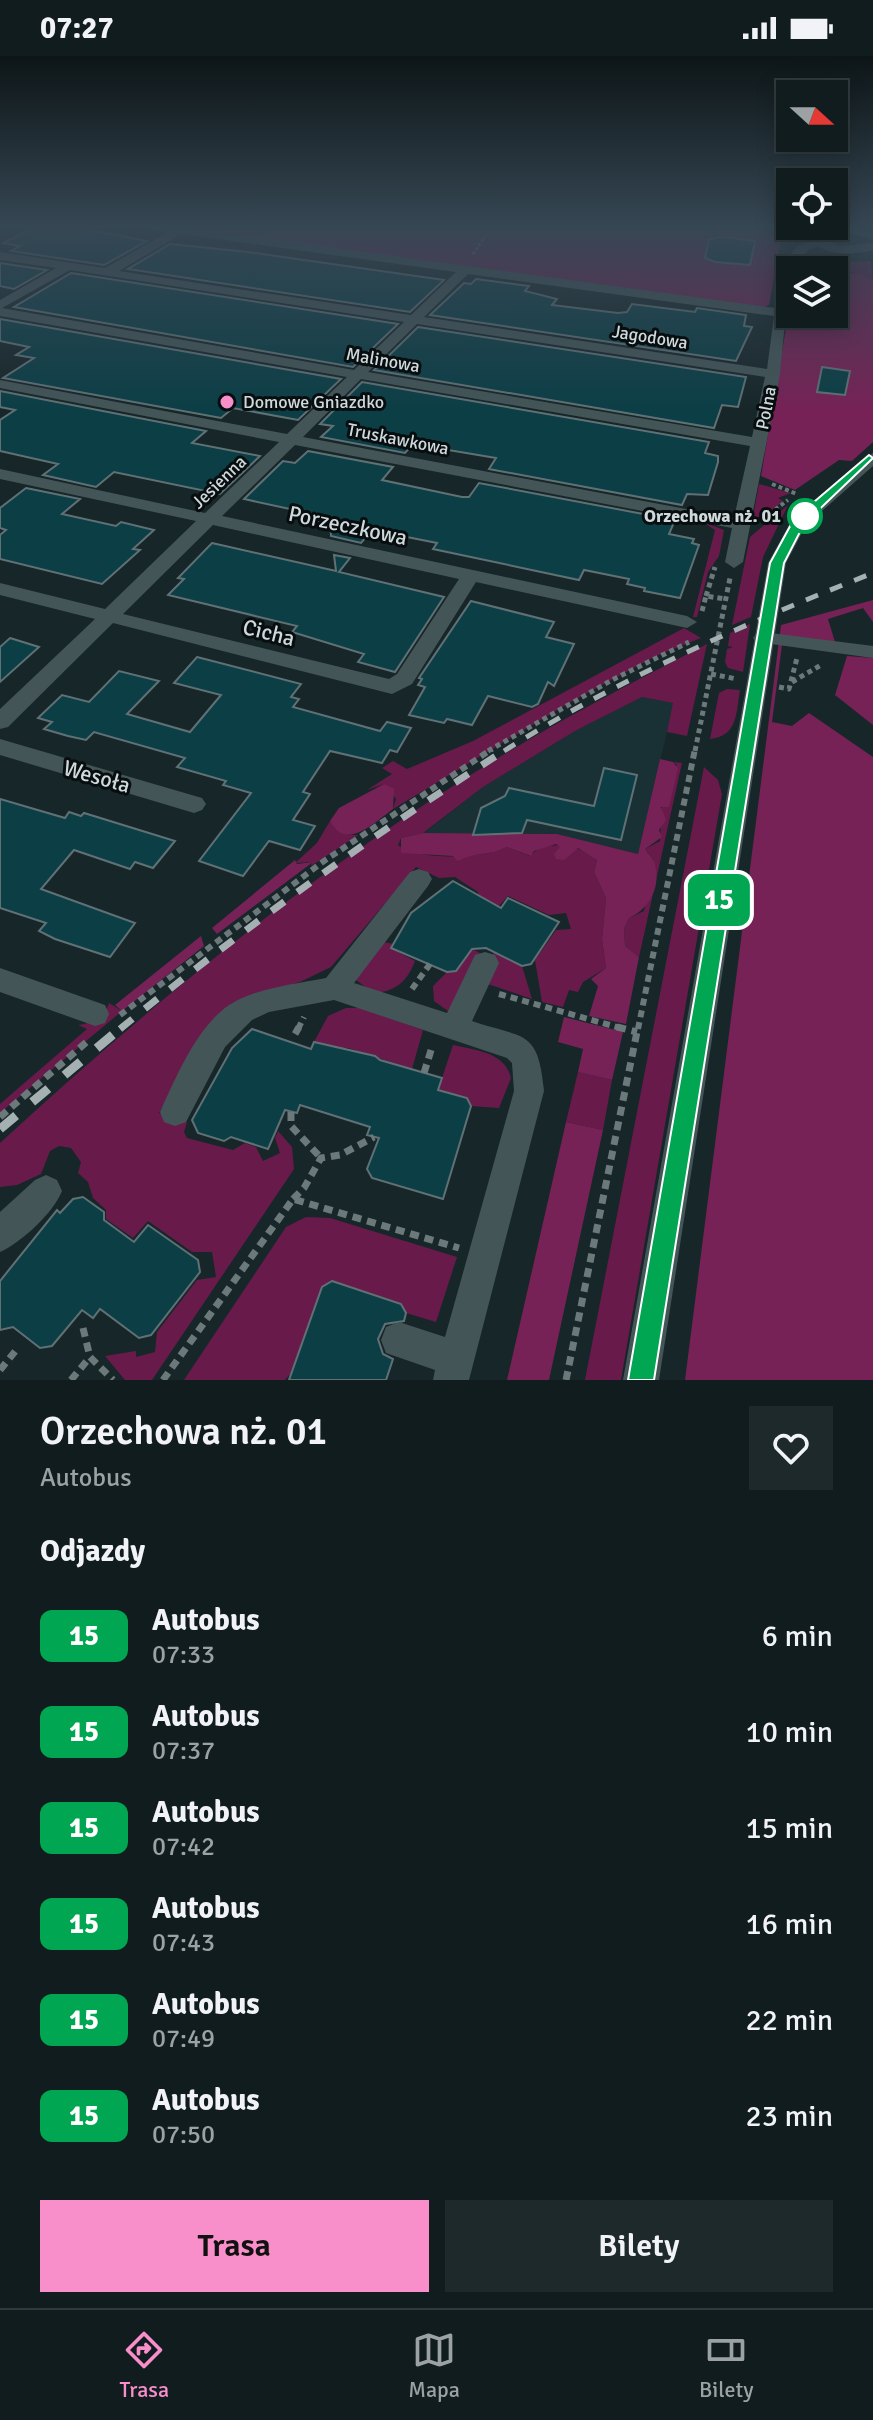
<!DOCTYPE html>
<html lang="pl">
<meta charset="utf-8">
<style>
body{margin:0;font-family:Signika,sans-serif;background:#1e292c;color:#f1f3f6;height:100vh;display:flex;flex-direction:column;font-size:30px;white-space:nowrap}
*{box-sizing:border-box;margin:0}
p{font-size:26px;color:#9ca1a4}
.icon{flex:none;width:44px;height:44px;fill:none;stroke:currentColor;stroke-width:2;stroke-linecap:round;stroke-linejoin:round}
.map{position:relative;height:1324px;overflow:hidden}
.side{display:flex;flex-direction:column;background:#111c1f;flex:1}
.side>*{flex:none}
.badge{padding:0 16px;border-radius:12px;font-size:28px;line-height:52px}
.needle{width:52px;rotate:111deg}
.controls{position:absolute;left:776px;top:24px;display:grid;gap:16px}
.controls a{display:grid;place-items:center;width:72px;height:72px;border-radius:0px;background:#111c1f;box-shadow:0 4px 20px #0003,0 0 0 2px #303a3d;font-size:40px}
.map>.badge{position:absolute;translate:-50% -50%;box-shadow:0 0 0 4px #fff}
h2{padding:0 40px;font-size:30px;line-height:72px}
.round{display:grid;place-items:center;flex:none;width:84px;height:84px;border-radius:0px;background:#1e292c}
.summary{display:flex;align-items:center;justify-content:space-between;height:136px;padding:0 40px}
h1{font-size:38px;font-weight:600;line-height:60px}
.cta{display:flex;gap:16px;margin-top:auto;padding:16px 40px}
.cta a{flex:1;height:92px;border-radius:0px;background:#f98fca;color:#111;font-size:32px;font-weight:600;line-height:92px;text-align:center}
.cta a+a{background:#1e292c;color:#f1f3f6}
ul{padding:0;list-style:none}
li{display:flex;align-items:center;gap:24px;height:96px;padding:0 40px}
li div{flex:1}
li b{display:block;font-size:30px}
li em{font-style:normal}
li .badge{min-width:88px;font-weight:700;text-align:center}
.status{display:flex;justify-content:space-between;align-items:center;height:56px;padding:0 40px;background:#111c1f;direction:ltr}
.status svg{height:22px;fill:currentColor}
.menu{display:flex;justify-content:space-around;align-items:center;height:112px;border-top:2px solid #303a3d;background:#111c1f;font-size:22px;color:#9ca1a4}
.menu a{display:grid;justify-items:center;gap:4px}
.menu .active{color:#f98fca}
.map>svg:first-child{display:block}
.built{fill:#193034}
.green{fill:#681b4b}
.forest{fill:#762256}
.building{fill:#0c3e46;stroke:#607175;stroke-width:2}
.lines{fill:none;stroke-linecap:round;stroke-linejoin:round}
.path-far4{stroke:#6c797b;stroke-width:3;stroke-dasharray:3 2;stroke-linecap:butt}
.path-far3{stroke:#6c797b;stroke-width:4;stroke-dasharray:4 3;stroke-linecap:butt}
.path-far2{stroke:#6c797b;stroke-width:5;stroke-dasharray:5 4;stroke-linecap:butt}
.path-far1{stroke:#6c797b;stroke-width:6;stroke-dasharray:7 5;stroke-linecap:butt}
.path{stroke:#6c797b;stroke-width:7;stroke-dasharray:9 6;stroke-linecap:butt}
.minor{fill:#445558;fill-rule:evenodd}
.tertiary{fill:#445558;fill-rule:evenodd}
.rail-far2{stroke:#a5b0b2;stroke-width:5;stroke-dasharray:13 13;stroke-linecap:butt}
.rail-far1{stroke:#a5b0b2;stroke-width:7;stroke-dasharray:16 16;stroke-linecap:butt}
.rail{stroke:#a5b0b2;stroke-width:9;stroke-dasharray:21 21;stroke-linecap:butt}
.line{fill:#00a651;stroke:#fff;stroke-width:2}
.poi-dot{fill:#f98fca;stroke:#080e0f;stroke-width:3}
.stop-dot{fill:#fff;stroke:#00a651;stroke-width:4}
.labels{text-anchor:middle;stroke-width:6;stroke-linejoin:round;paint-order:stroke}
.far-street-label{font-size:18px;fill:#cfd9db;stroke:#080e0f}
.far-poi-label{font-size:18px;fill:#cfd9db;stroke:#080e0f;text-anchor:start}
.far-stop-label{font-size:18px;font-weight:bold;fill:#cfd9db;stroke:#080e0f;text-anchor:end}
.street-label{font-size:22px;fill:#cfd9db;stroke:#080e0f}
</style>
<div class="status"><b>07:27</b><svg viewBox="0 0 49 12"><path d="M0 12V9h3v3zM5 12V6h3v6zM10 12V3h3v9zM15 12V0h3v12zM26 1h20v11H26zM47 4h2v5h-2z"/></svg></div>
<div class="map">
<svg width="873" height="1324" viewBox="0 0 873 1324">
<rect width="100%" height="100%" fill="#172629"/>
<polygon class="built" points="642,641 674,647 638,798 557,778 415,784 483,731 575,675"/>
<g class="green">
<polygon points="871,205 873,225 851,216 810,214 834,207"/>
<polygon points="759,428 791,437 778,442 783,445 763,461 753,461"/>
<polygon points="788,449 763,501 751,561 732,569 750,481"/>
<polygon points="703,466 724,474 719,500 708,516 697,561 693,561 715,474"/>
<polygon points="750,568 743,616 728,612 725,606 727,593 733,591 728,590 730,577"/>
<polygon points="684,572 701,582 656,600 569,647 393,753 396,743 384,728 367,734 392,718 382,712 393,705 407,713 473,685"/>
<path d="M 707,588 L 687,680 L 667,676 L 673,647 L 642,641 L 575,675 L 483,731 L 423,777 L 401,782 L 398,789 C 419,805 483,803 507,791 L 530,800 C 546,782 581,789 597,804 L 594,816 L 606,842 L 602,883 L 606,912 L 583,926 L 578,936 L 569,934 L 563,951 L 542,946 L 535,904 L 556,874 L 571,873 L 566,857 L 549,859 L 508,840 L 499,850 L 479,841 L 478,836 L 455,821 L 439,822 L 416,811 L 331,911 L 300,926 L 232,947 L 202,978 L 159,1057 L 187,1066 L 184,1076 L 187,1082 L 233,1094 L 245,1087 L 256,1091 L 263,1105 L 280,1097 L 275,1082 L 278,1075 L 292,1091 L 294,1113 L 152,1324 L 125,1324 L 105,1300 L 136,1295 L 136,1301 L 155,1296 L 157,1276 L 197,1224 L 216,1221 L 212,1196 L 192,1196 L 148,1165 L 133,1182 L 106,1163 L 106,1154 L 93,1142 L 88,1126 L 78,1117 L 81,1106 L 71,1092 L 59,1090 L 50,1095 L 41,1118 L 17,1129 L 0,1131 L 0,1087 C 163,937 338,795 530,683 C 588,649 647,619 707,588 Z"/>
<path d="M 727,633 L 740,634 C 736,657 738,680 710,683 L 719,637 Z"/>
<polygon points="673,706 682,707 639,901 625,890 624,873 629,862 644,855 653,803 645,793 660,785 662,751 669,750 677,709"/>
<polygon points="704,711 718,724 722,738 621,1324 585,1324"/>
<path d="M 330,765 C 336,777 345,779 358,779 L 311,810 L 312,806 L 295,807 L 317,787 Z"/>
<path d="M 382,886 L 394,888 L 396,895 L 415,905 C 407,926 395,936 373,937 L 355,923 Z"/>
<polygon points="472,893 482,898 448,955 434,945 433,930 447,916 456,915"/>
<polygon points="494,896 522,910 532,943 482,926"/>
<path d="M 109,947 L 122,955 L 0,1057 L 0,1048 L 87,973 L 78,969 C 91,968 106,959 109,947 Z"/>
<polygon points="346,952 360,952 423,974 412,1013 348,992 341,993 314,986 328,960"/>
<path d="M 453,989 C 475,994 505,996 511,1022 L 499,1052 L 471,1050 L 467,1042 L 438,1034 Z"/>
<polygon points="578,1016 612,1024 603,1074 566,1066"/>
<polygon points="306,1161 330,1162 457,1201 436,1266 406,1257 401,1248 332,1225 322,1231 291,1317 285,1324 184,1324 286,1171"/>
</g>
<g class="forest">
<polygon points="162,169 729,169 765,174 781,182 769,249 761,252"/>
<polygon points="834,215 859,218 873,225 873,386 852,405 839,404 795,434 761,420 790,249 790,258 834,258"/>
<polygon points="873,544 873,566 863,552 828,563 835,586 783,581 772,666 792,670 809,657 873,701 873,1324 685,1324 781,569"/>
<polygon points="847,600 873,602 873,669 835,639"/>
<path d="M 660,703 L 673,706 L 678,712 L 669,751 L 661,751 L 666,764 L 659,774 L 662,781 L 645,793 C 648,798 654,802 655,809 C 661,832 649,853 629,862 L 624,873 L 625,890 L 639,901 L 626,968 L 589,960 L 598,930 L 591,923 L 606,912 L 602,883 L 606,842 L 594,816 L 597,804 L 578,792 L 564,804 L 556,803 L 554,798 L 560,791 L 556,788 L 534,795 L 531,800 L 507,791 C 490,800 474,796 458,805 L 453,800 L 401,797 L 401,782 L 423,777 L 557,778 L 638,798 Z"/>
<path d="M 384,728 L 394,733 L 393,753 C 375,766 346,796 330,765 L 339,752 Z"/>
<polygon points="295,804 297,808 313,806 217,878 212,872"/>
<polygon points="201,880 204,890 122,955 115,949"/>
<polygon points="564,961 623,976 612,1024 578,1016 583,993 558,986"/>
<polygon points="566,1066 603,1074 549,1324 507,1324"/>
</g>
<g class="building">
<polygon points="38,169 64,169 147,185 104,209 11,195 20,190 3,187"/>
<polygon points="720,181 755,185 750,209 715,206 705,202 709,184"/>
<polygon points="170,188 248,196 444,224 410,256 128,213"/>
<polygon points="0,207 47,214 14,233 0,230"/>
<polygon points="71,217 398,268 353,311 14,251"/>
<polygon points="476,223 529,230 525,235 557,243 552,249 618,257 627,256 632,248 695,256 697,252 746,259 744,270 752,271 736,305 430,259 464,227 471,228"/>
<polygon points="0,263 341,323 298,364 233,352 221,362 3,322 34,302 16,299 29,291 0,285"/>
<polygon points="418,271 746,321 738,351 722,349 714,372 374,314"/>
<polygon points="822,311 850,315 845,339 817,336"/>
<polygon points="362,326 709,386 705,397 718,400 718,406 708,439 687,438 682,449 489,413 496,402 413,388 405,397 321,381 333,370 320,368"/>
<polygon points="0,335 206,375 192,387 260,400 220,438 114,416 96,431 43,419 58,408 0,395 0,364 15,354 0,351"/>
<polygon points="308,395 393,411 382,424 462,441 469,441 479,427 675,464 669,478 694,483 692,487 699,489 680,542 644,535 645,532 627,528 629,523 584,514 579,524 433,493 437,487 372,474 361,487 331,480 330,467 309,463 313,458 244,443 283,405 295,407"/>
<polygon points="26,432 80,443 62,458 116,470 121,466 154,474 133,493 140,494 102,528 0,503 0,479 6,474 0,472 0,452"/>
<polygon points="212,487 336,515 334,499 350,502 339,516 444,541 395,616 358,606 364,598 292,576 297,570 168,539 184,523 178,522"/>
<polygon points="471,545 554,566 546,581 574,588 554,630 548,626 538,648 532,651 488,640 472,669 447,663 444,667 409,659 425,631 418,629 422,623 419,622"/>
<polygon points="10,582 39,591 0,626 0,591"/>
<polygon points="197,601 301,628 291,641 299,643 293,651 380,675 387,666 411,672 397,696 390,694 382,707 330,695 303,736 310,738 293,764 315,770 300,794 269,785 243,820 199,805 251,737 223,729 226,725 177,711 185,702 94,676 86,684 68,680 44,673 52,666 38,662 62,639 89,646 119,615 159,625 127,658 190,676 221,639 174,627"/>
<polygon points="604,712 637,719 621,784 527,764 522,777 473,779 481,752 505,740 509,732 594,750"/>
<polygon points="0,743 65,762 69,756 81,760 84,757 175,785 153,812 135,806 130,813 74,794 41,833 135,867 110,901 55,883 39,875 46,867 0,852"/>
<polygon points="453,825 501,852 508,842 559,866 531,908 522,910 486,892 472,893 456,915 447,916 391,892 411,857"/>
<polygon points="252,973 311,993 314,986 375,1000 380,1004 442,1022 438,1034 467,1042 471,1050 443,1143 372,1122 367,1113 379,1082 367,1079 370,1071 300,1049 297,1057 285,1054 268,1093 231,1081 224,1085 198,1077 192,1064 232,992"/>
<polygon points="83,1141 104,1156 104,1164 134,1186 148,1169 198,1204 200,1216 151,1279 139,1282 100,1253 93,1262 82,1254 52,1290 40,1292 13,1271 0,1274 0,1225 57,1154 60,1157 73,1143"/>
<polygon points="332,1225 401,1248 406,1257 404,1265 385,1268 378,1283 383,1298 393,1303 386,1324 289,1324 322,1231"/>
</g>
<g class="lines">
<g class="path-far4">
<polyline points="742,169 757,171"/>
<polyline points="473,198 493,169"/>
</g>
<g class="path-far3">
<polyline points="772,428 797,438"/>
<polyline points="764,462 788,444"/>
</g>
<g class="path-far2">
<polyline points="706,540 715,511"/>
<polyline points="702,555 706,540 725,543"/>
<polyline points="711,618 737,623"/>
<polyline points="792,626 821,609"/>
<polyline points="779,631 789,633 797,602"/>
<polyline points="488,695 612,624 689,586"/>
<polyline points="695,695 730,522"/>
</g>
<g class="path-far1">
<polyline points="412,933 430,908"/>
<polyline points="499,938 624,973"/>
<polyline points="120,959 324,805 492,693"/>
<polyline points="298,973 304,961"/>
<polyline points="638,973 695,693"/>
</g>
<g class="path">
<polyline points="617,971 637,976"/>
<polyline points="295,978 299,971"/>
<polyline points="424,1017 432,991"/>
<polyline points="291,1056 291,1070 321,1102"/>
<polyline points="0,1061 90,983"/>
<polyline points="293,1143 304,1132 321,1102 340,1099 374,1081"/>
<polyline points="83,1272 90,1301"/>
<polyline points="0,1314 17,1293"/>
<polyline points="71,1324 90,1301 113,1324"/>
<polyline points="163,1324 293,1143 459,1192"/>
<polyline points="566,1324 638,971"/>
</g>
<g class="minor">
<path d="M 135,169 L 168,169 L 775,252 C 779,225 783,182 821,185 L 821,189 L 808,194 L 790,214 L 780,318 L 743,506 L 734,512 L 725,506 L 732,472 L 295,389 L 222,460 L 687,560 L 697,566 L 687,572 L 476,526 L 412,628 L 392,638 L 113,567 L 8,671 L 0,673 L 0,653 L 95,563 L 0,539 L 0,527 L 105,553 L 196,465 L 0,423 L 0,413 L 205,457 L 279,386 L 0,332 L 0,324 L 287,378 L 347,321 L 0,260 L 0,244 L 56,212 L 0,204 L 0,196 L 105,212 L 168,176 ZM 181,178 L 456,216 L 411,259 L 119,215 ZM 70,214 L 404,266 L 354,314 L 2,252 ZM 468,218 L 774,260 L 767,313 L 424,261 ZM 417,268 L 765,321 L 752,381 L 368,316 ZM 361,323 L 750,390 L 734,462 L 303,381 ZM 213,469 L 459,523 L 397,618 L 389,623 L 123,558 Z"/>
<polygon points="768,169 810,170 822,174 816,177"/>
<polygon points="763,576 873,590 873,602 756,586 753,582 756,578"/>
<polygon points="0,683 202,742 206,748 202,754 194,757 0,699"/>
<path d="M 419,813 L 428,816 L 432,823 L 428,830 L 354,927 L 447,957 L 475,899 L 485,896 L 495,899 L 499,907 L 472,965 C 525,983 538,973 544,1035 L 469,1324 L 433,1324 L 435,1314 L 386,1297 L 381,1284 L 386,1271 L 399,1266 L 445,1281 L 514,1035 L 512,1007 L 507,1002 L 334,944 L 269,956 L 252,964 L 225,991 L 186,1066 L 175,1070 L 164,1066 L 160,1056 C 176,1021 200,963 236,945 C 264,931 295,928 326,922 L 410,816 Z"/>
<polygon points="0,912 105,949 109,958 105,967 95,970 0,936"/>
<path d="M 46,1119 L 57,1124 L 62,1135 C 53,1157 22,1186 0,1196 L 0,1156 L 35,1124 Z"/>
</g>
<g class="tertiary">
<path d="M 843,169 L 873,177 L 873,183 L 837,174 L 818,180 L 839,190 L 873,187 L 873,194 C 849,200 821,200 805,179 L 828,170 Z"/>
<polygon points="873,397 873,410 806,469 786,507 659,1324 623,1324 768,507 793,462"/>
</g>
<path class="rail-far2" d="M 504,695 C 620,622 746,567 873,517"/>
<path class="rail-far1" d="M 120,973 C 244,872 372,779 507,693"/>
<polyline class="rail" points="0,1073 122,971"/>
</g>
<linearGradient id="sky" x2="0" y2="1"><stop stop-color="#0d1517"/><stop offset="0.48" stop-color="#364754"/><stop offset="1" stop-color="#364754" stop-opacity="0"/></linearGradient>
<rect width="873" height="355" fill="url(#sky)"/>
<polygon class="line" points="869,399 873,402 804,468 784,507 654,1324 628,1324 770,507 794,463"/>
<circle class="poi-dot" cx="227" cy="346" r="8"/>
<circle class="stop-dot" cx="805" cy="460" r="16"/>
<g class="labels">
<g class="far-street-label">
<text transform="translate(650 281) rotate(9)" y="6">Jagodowa</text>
<text transform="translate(383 304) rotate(10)" y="6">Malinowa</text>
<text transform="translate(766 352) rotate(-79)" y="6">Polna</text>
<text transform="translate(398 383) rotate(11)" y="6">Truskawkowa</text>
<text transform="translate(219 426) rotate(-44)" y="6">Jesienna</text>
</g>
<g class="far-poi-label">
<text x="243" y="352">Domowe Gniazdko</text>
</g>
<g class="far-stop-label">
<text x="781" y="466">Orzechowa nż. 01</text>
</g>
<g class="street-label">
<text transform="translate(348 469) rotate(12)" y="8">Porzeczkowa</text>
<text transform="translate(269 576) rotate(14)" y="8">Cicha</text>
<text transform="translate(97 720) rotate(16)" y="8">Wesoła</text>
</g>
</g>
</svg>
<div class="controls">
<a><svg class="needle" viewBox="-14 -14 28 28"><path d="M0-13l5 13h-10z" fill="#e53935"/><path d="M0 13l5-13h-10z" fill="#9ca1a4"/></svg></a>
<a><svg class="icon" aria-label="locate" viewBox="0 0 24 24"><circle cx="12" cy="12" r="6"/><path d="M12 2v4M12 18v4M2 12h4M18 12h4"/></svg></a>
<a><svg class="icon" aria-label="layers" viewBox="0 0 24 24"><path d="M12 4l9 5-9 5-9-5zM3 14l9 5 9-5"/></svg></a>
</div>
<b class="badge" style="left:719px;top:844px;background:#00a651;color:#fff">15</b>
</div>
<section class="side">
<div class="summary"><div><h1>Orzechowa nż. 01</h1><p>Autobus</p></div><a class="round"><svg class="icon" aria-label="heart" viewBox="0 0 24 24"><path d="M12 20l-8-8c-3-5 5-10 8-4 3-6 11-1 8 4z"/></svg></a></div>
<h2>Odjazdy</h2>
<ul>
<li><span class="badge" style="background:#00a651;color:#fff">15</span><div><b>Autobus</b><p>07:33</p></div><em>6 min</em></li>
<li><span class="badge" style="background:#00a651;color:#fff">15</span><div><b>Autobus</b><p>07:37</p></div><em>10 min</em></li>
<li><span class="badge" style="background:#00a651;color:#fff">15</span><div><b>Autobus</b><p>07:42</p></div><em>15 min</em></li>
<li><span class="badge" style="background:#00a651;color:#fff">15</span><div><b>Autobus</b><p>07:43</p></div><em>16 min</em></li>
<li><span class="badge" style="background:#00a651;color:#fff">15</span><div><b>Autobus</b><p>07:49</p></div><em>22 min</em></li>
<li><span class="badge" style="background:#00a651;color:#fff">15</span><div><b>Autobus</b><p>07:50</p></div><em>23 min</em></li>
</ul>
<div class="cta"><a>Trasa</a><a>Bilety</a></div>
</section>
<nav class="menu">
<a class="active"><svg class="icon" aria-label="directions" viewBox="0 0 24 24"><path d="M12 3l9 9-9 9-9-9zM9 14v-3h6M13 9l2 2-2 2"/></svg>Trasa</a>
<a><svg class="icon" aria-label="map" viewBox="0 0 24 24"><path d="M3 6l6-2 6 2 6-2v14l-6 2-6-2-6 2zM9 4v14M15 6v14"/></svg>Mapa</a>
<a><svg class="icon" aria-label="tickets" viewBox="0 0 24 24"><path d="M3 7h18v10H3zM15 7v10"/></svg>Bilety</a>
</nav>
